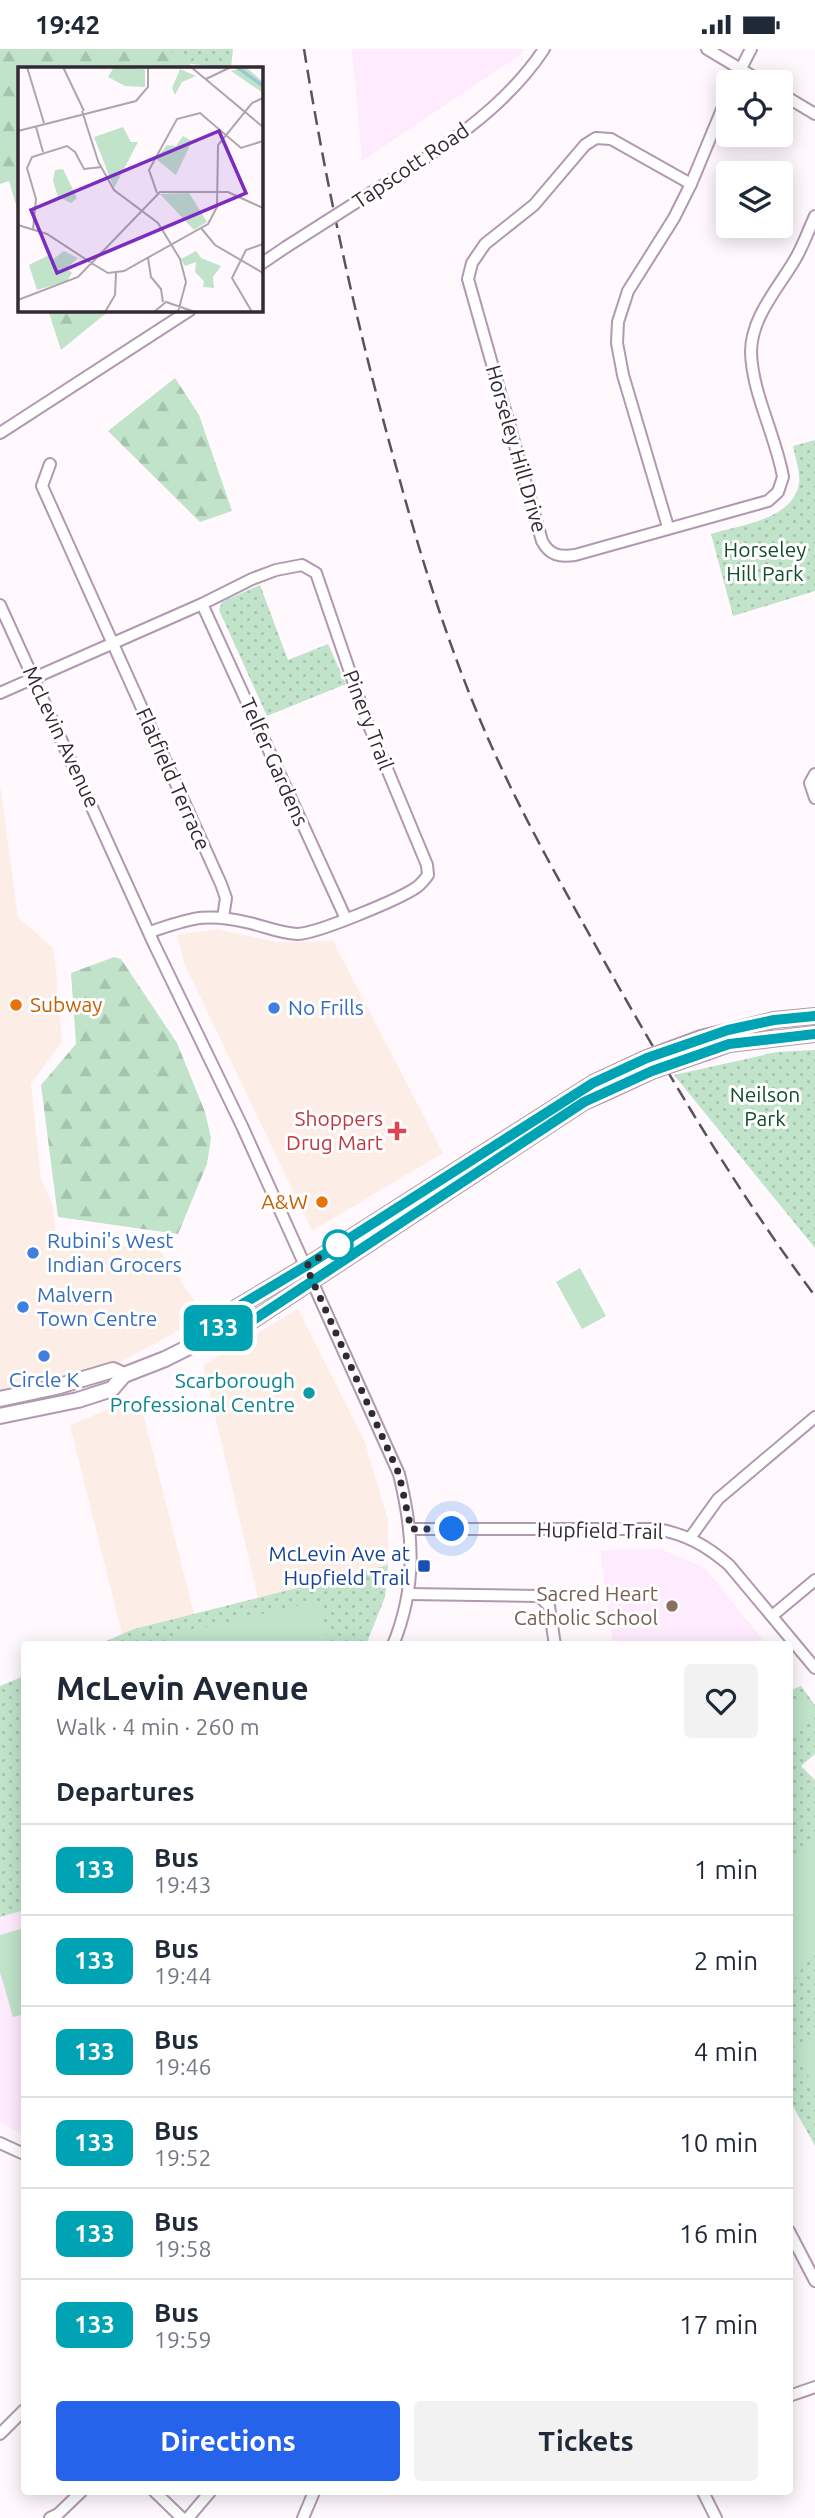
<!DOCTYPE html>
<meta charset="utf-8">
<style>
body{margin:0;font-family:Ubuntu,sans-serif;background:#f2f2f3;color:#1f2937;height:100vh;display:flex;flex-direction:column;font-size:26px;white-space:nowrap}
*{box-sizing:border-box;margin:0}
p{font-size:23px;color:#747a83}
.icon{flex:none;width:38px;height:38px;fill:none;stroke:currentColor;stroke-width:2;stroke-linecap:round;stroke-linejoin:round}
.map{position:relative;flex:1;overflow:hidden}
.drawer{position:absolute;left:21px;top:1592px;width:772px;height:854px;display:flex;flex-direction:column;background:#fff;border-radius:7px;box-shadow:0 4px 18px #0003}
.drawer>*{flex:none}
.badge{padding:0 14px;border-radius:10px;font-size:24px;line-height:46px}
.controls{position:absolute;left:716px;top:21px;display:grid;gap:14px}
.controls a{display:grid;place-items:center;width:77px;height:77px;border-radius:7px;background:#fff;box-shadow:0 4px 18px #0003;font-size:35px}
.you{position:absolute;width:35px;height:35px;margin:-18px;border:5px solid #fff;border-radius:50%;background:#1a73e8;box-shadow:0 0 0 10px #1a73e833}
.map>.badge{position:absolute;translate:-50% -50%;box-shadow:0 0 0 4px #fff}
h2{padding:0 35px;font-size:26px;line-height:63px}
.round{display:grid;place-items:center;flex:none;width:74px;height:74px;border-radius:7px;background:#f2f2f3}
.headline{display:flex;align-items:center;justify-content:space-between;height:119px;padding:0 35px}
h1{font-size:33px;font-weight:600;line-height:52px}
.primary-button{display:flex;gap:14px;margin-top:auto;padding:14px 35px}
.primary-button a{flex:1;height:80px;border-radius:7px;background:#2563eb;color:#fff;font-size:28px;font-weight:600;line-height:80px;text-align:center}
.primary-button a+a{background:#f2f2f3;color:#1f2937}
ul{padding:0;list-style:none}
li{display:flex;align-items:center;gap:21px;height:91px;padding:0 35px;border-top:2px solid #e0e1e3}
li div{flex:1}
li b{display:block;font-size:26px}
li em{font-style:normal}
li .badge{min-width:77px;font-weight:700;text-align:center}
.status{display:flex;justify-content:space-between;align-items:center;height:49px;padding:0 35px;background:#fff;direction:ltr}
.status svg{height:19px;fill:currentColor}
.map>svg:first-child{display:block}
.commercial{fill:#fceee7}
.built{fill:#ffebfe}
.grass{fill:url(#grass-dots)}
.forest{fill:url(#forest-firs)}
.pitch{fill:#c0e3ca}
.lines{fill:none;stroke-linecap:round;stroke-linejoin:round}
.minor-casing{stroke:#b199b0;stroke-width:14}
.major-casing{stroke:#b199b0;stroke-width:18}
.minor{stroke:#fff;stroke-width:10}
.major{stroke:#fff;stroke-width:14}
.rail{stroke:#5b525a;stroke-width:2.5;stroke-dasharray:14 7;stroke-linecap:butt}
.minor-bridge-casing{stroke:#b199b0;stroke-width:14;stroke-linecap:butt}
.major-bridge-casing{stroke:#b199b0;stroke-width:18;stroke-linecap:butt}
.minor-bridge{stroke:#fff;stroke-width:10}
.major-bridge{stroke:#fff;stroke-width:14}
.line-casing{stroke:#fff;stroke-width:16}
.line{stroke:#00a3b4;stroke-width:10}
.walk{stroke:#332932;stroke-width:7;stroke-dasharray:0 12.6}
.food-dot{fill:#e8710a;stroke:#fff;stroke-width:2.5}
.shop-dot{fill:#3f7fe0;stroke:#fff;stroke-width:2.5}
.health-dot{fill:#e0444e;stroke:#fff;stroke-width:2.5}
.stop-dot{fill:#fff;stroke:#00a3b4;stroke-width:3.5}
.culture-dot{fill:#0f9aa8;stroke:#fff;stroke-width:2.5}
.transit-dot{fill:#1a4fb4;stroke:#fff;stroke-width:2.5}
.education-dot{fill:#8d6e63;stroke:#fff;stroke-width:2.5}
.labels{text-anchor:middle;stroke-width:6;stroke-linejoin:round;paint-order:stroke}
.street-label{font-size:21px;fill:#332932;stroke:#fff}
.park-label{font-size:21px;fill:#124d2b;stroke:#fff}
.food-label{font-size:21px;fill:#c56008;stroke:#fff;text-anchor:start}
.shop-label{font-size:21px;fill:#366cbe;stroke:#fff;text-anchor:start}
.health-label{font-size:21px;fill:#be3a42;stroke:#fff;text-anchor:end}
.culture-label{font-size:21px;fill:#0d838f;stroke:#fff;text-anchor:end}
.transit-label{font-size:21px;fill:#164399;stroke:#fff;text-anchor:end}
.education-label{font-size:21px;fill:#785e54;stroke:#fff;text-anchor:end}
.inset-river{fill:none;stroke:#98cad3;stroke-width:3.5}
.inset-road{fill:none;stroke:#ada6ac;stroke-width:2}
.view{fill:#7b2cbf;fill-opacity:0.15;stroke:#7b2cbf;stroke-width:3.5}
.inset-edge{fill:none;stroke:#332932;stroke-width:3.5}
</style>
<div class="status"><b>19:42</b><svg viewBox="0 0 49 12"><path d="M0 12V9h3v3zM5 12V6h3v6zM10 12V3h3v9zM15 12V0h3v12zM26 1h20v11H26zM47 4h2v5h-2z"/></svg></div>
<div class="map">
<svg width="815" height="2469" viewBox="0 0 815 2469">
<defs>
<pattern id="grass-dots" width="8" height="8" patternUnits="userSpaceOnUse" patternTransform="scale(1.75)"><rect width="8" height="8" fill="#c0e3ca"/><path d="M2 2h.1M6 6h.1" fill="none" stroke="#a5c3ae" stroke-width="1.8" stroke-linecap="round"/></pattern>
<pattern id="forest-firs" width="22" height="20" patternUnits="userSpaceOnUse" patternTransform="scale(1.75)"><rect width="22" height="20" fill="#c0e3ca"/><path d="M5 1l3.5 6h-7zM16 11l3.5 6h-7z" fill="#a5c3ae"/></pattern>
</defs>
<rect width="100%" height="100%" fill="#fff9fe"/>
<g class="commercial">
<polygon points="0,735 18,868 53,899 56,920 62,993 31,1035 41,1130 53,1157 56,1187 160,1202 205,1267 108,1320 0,1345"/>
<polygon points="218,880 276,893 333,892 443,1104 312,1182 184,914 177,886"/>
<polygon points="298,1260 365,1393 388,1471 388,1516 258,1549 203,1316"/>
<polygon points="139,1348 194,1565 122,1585 70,1376"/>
</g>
<g class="built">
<polygon points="352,0 524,0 520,6 362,112"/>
<polygon points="661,1500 705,1519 767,1596 613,1596 600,1501"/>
<polygon points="24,1861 24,2086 0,2073 0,1868"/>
</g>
<g class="grass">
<polygon points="41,0 233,0 231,19"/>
<path d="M 815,391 L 815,542 L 733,567 L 711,485 C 740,476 792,471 799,435 C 801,425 795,408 793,397 Z"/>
<polygon points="260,536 288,611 328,595 346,635 267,667 219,561 222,553"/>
<polygon points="815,1001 815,1199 674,1026 777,1003"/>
<polygon points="388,1516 385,1548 366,1596 97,1596 134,1580"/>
<polygon points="24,1627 24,1861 0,1868 0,1637"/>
<polygon points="801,1637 815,1656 815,1705 801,1717 815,1731 815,2097 789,2050 789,1642"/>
</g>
<g class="forest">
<polygon points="0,0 168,0 195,19 19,19 19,166 9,132 0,135"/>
<polygon points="48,261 110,261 61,301"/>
<polygon points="175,329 199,366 232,462 200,473 108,382"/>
<polygon points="114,908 121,910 177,994 205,1063 211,1089 207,1115 178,1185 58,1168 41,1036 76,995 71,924"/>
</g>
<g class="pitch">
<polygon points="580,1219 606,1267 582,1280 556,1233"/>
<polygon points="319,1552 329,1596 174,1596 172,1586"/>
<polygon points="805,1646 815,1658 815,1664 791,1686 789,1661"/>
<polygon points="815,1786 815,1902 789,1937 789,1821"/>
<polygon points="24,1879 24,1965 13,1968 0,1923 0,1886"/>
<polygon points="815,1990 815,2038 792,1999"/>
</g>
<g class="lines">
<g class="minor-casing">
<g id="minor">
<polyline points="707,0 762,33"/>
<polyline points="734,33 751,0"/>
<polyline points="780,44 815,65"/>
<path d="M 691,135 L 611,90 L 596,89 L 585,96 L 534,156 L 485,195 L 472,214 L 468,230 L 542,492 C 550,507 560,508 575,506 L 768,452 L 778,443 L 783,428 C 776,387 752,344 751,303 C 751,267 781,236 797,207 C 804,194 809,180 815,167"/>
<path d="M 377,140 C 438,102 504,61 544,0"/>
<polyline points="261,215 286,198"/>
<polyline points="0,384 190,261"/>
<polyline points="50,415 42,437 221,835 226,849 223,869"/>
<polyline points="668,478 623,326 617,294 618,273 628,242 674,169 691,135 728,46"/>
<polyline points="202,555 346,870"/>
<path d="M 0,556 L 154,895 L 242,1077 L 399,1425 C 414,1486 417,1537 393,1596"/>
<path d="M 0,644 L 202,555 L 252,530 L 276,521 L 302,516 L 316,524 L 365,667 L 427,816 L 428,826 C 425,830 421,835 417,838 C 400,850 316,885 297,885 C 280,884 266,878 250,874 C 205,863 192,869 150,883"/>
<polyline points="815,725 810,734 815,749"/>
<path d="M 411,1480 L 657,1480 C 686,1485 707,1497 729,1516 L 815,1619"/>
<polyline points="690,1489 718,1450 815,1368"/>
<polyline points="408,1545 539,1547 549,1557 555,1596"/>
<polyline points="772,1567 815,1531"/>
<polyline points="0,2094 24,2105"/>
<polyline points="789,2182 815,2232"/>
<polyline points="789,2347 815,2338"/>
<polyline points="0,2385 24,2361"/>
<polyline points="155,2443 182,2469"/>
<polyline points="703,2443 716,2469"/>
<polyline points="50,2469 58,2465 81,2443"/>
<polyline points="188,2469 210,2443"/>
<polyline points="303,2469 314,2443"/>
</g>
</g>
<g class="major-casing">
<g id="major">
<polyline points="701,989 774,971 815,967"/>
<polyline points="707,1003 729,995 815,985"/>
<polyline points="216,1282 241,1279 584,1053 600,1046"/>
<polyline points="0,1350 56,1338 113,1321 124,1326"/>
<polyline points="0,1367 78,1351 112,1340 124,1326 165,1310 199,1293 216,1282 229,1263 306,1217 593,1034"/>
</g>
</g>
<use href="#minor" class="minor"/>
<use href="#major" class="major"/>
<path class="rail" d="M 304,0 C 327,142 358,283 397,421 C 419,502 444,583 476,661 C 515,757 567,845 617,935 C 678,1042 741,1148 815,1247"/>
<g class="minor-bridge-casing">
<polyline id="minor-bridge" points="286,198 377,140"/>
</g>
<g class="major-bridge-casing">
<g id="major-bridge">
<polyline points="593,1034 647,1009 701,989"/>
<polyline points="600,1046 652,1022 707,1003"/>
</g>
</g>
<use href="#minor-bridge" class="minor-bridge"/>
<use href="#major-bridge" class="major-bridge"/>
</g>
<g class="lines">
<g class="line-casing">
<polyline id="line" points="815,967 774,971 728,981 647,1009 593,1034 306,1217 229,1263 216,1282 241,1279 584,1053 652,1022 729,995 815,985"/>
</g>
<use href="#line" class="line"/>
<polyline class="walk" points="338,1196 344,1192 306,1217 399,1425 411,1480 452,1480"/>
</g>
<g class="food-dot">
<circle cx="16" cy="956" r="7"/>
<circle cx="322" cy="1153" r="7"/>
</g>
<g class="shop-dot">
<circle cx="274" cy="959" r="7"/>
<circle cx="33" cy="1204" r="7"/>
<circle cx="23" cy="1258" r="7"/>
<circle cx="44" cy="1307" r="7"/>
</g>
<path class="health-dot" d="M393.5 1071.5h7v7h7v7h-7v7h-7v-7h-7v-7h7z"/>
<circle class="stop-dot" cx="338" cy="1196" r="14"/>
<circle class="culture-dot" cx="309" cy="1344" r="7"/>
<rect class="transit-dot" x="417" y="1510" width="14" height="14" rx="3.5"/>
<circle class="education-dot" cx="672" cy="1557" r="7"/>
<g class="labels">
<g class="street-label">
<text transform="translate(411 117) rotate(-34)" y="7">Tapscott Road</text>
<text transform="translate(516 400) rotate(74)" y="7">Horseley Hill Drive</text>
<text transform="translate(368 671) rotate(69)" y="7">Pinery Trail</text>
<text transform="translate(61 688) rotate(65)" y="7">McLevin Avenue</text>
<text transform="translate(274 713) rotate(66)" y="7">Telfer Gardens</text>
<text transform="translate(173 730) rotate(66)" y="7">Flatfield Terrace</text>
<text transform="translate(600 1482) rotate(1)" y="7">Hupfield Trail</text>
</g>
<g class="park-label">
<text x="765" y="508">Horseley<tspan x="765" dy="24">Hill Park</tspan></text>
<text x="765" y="1053">Neilson<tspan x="765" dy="24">Park</tspan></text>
</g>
<g class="food-label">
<text x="30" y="963">Subway</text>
<text x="308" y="1160" text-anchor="end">A&amp;W</text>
</g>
<g class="shop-label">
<text x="288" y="966">No Frills</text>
<text x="47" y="1199">Rubini's West<tspan x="47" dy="24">Indian Grocers</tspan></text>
<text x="37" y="1253">Malvern<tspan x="37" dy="24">Town Centre</tspan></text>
<text x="44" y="1338" text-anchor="middle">Circle K</text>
</g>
<g class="health-label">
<text x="383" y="1077">Shoppers<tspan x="383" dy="24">Drug Mart</tspan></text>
</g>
<g class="culture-label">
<text x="295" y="1339">Scarborough<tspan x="295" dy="24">Professional Centre</tspan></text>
</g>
<g class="transit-label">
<text x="410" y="1512">McLevin Ave at<tspan x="410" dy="24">Hupfield Trail</tspan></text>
</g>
<g class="education-label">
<text x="658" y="1552">Sacred Heart<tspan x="658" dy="24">Catholic School</tspan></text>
</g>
</g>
<g transform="translate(18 18)">
<rect width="245" height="245" fill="#fff9fe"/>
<path d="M 96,0 L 127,2 L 127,20 L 107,19 L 90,10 ZM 105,60 L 113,75 L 120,75 L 96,121 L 76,70 ZM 165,69 L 174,74 L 158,108 L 138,92 L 149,78 L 158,79 ZM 45,102 L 59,131 L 53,136 L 40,130 L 35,114 L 37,103 ZM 171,126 L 189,155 L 176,163 L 142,127 ZM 178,184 L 183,191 L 203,199 L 195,210 L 196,221 L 185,220 L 186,214 L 177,205 L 178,195 L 167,199 L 163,192 ZM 33,187 L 42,216 L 19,223 L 11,198 Z" fill="#c0e3ca"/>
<path d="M 228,0 L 245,15 L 245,26 L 213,4 ZM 162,2 L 178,9 L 164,15 L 157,28 L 154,21 ZM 46,184 L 60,191 L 49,201 L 54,206 L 49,214 L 41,216 L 34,193 Z" fill="#c0e3ca"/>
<path class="inset-river" d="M 219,0 L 245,19"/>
<path class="inset-road" d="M 9,0 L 26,56M 45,0 L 66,44M 173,0 L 245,60M 188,12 L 213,0M 64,44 L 81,97M 18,60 L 25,85M 0,64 L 118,34 L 130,20 L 130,0M 81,96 L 96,123 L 140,156 L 162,192 L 168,215 L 160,245M 139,126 L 131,103 L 159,52 L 182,46 L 223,81 L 245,74M 0,158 L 29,167 L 72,195M 183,161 L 197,178 L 245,206M 15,163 L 18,132 L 9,101 L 14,90 L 49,79 L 57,85 L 66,102 L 84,100M 130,191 L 133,210 L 143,222 L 145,235M 70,194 L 90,206 L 106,204 L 190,157 L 199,140 L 200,78 L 234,36 L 245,31M 0,233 L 60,210 L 142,125 L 210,125 L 245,141M 87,245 L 97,228 L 98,206M 136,245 L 148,235 L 177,245M 234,245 L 214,211 L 228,183 L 245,177"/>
<path class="view" d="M 201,64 L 228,126 L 39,206 L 13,143 Z"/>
<rect width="245" height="245" class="inset-edge"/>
</g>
</svg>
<div class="controls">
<a><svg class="icon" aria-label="locate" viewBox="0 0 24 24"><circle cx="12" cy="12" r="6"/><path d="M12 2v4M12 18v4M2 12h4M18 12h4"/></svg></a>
<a><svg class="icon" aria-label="layers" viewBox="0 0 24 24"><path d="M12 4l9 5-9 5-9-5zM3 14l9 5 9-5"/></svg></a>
</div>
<div class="you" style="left:452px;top:1480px"></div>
<b class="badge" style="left:218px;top:1279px;background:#00a3b4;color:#fff">133</b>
<section class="drawer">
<div class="headline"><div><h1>McLevin Avenue</h1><p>Walk · 4 min · 260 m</p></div><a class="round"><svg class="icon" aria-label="heart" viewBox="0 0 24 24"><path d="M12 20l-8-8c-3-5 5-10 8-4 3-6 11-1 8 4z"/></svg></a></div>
<h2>Departures</h2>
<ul>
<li><span class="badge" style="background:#00a3b4;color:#fff">133</span><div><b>Bus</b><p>19:43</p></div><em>1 min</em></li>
<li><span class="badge" style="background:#00a3b4;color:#fff">133</span><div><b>Bus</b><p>19:44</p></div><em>2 min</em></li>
<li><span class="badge" style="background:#00a3b4;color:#fff">133</span><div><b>Bus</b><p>19:46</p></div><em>4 min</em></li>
<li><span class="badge" style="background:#00a3b4;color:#fff">133</span><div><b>Bus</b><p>19:52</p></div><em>10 min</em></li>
<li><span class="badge" style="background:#00a3b4;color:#fff">133</span><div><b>Bus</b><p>19:58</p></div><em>16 min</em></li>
<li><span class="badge" style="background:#00a3b4;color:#fff">133</span><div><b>Bus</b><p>19:59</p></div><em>17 min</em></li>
</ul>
<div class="primary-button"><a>Directions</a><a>Tickets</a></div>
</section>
</div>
